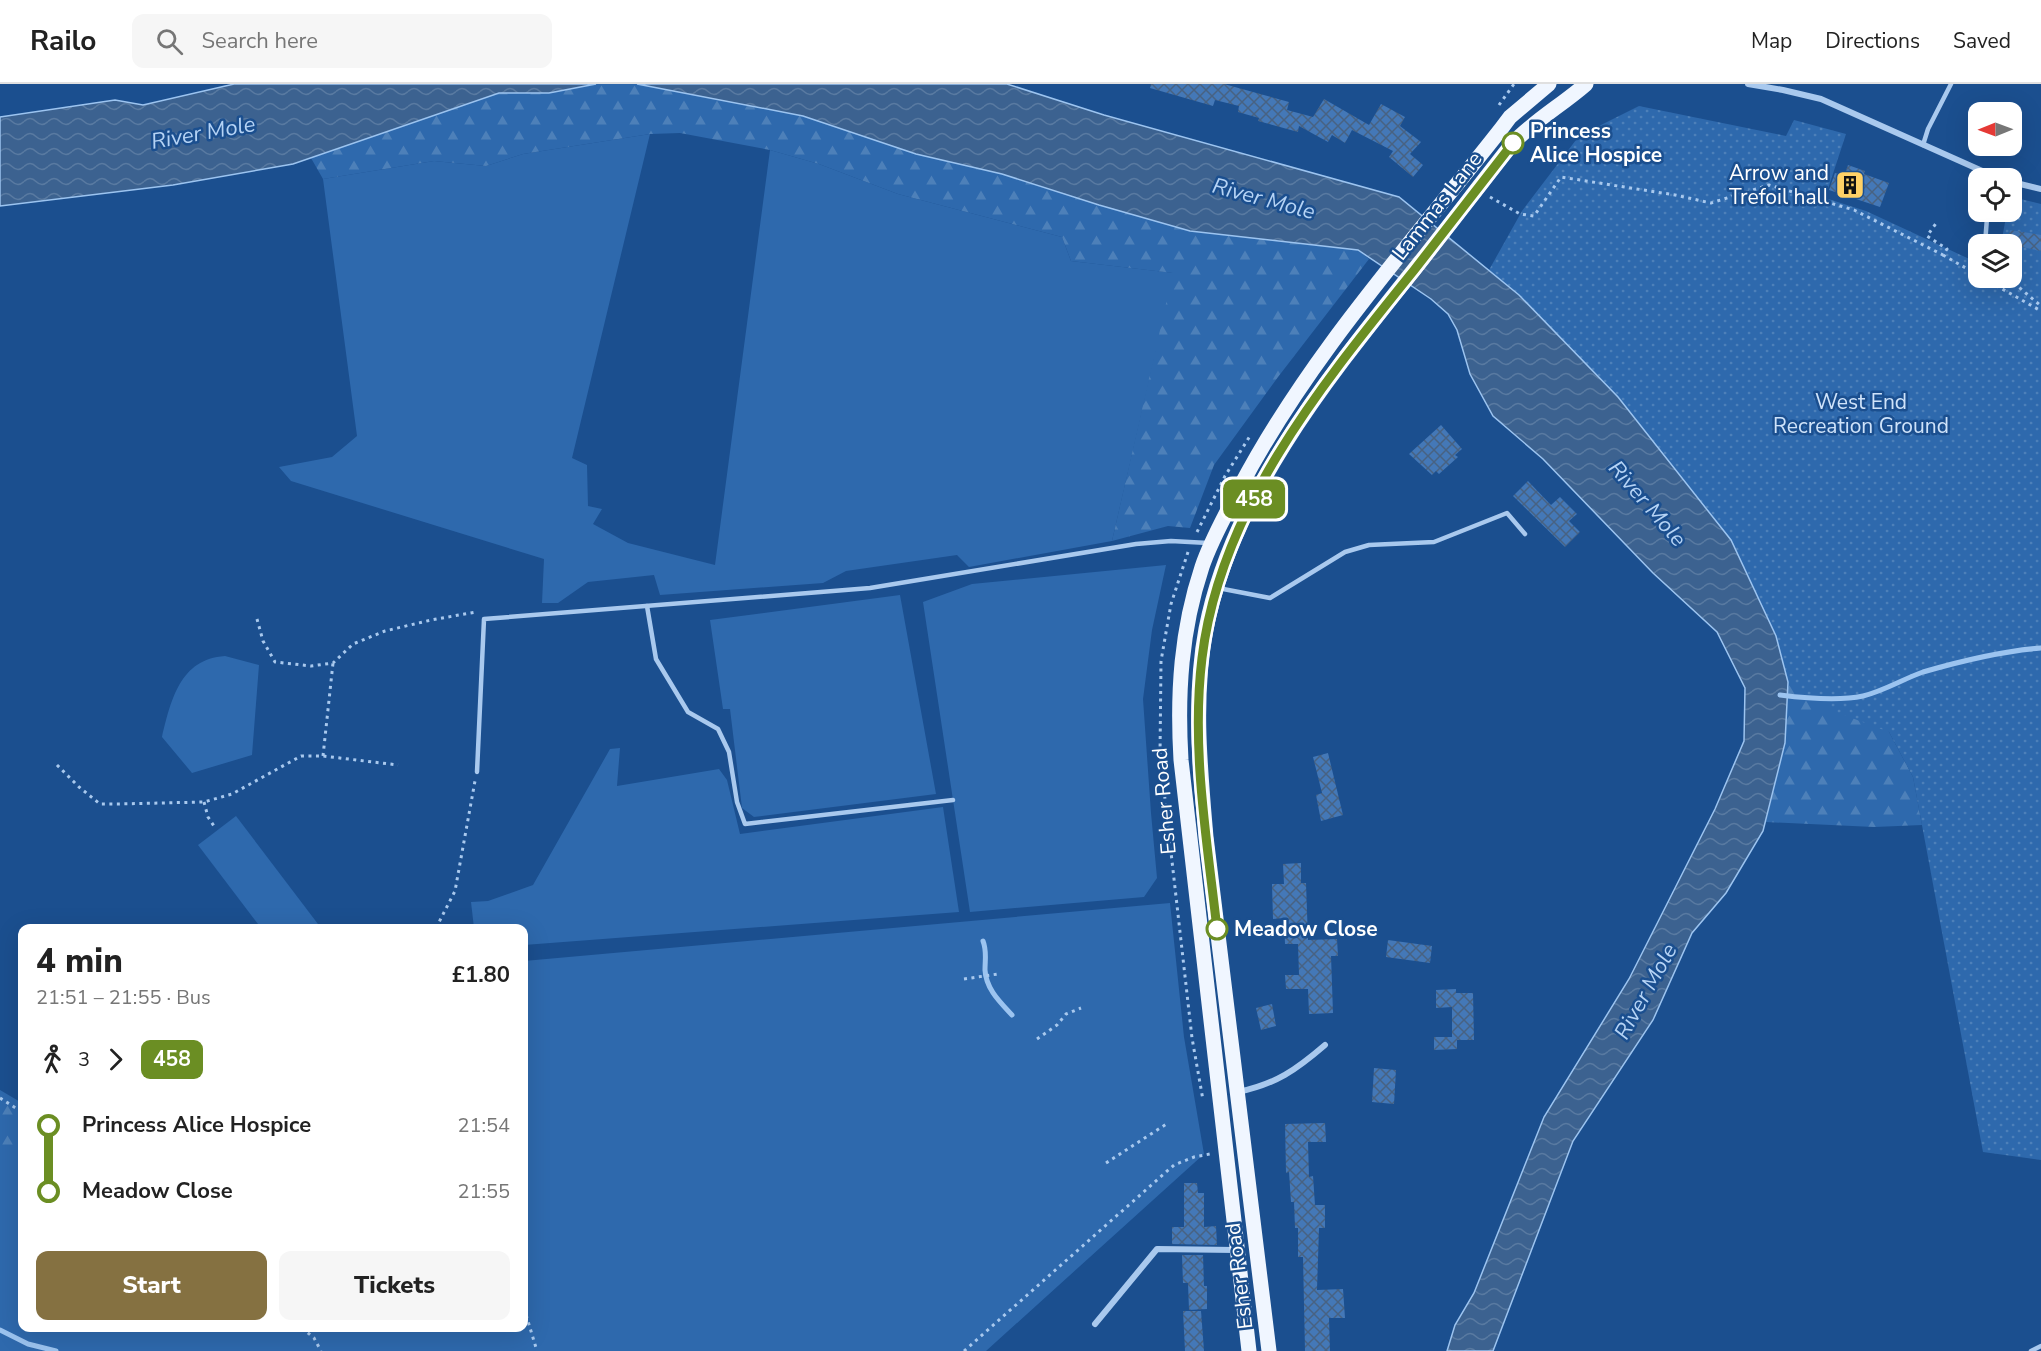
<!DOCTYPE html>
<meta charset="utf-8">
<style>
body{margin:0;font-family:"Nunito Sans",sans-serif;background:#f6f6f6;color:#222;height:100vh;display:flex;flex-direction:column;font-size:22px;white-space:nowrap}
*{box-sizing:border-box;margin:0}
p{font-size:20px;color:#767676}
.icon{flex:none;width:33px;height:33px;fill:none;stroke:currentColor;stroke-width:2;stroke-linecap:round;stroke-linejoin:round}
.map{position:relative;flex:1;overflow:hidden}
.drawer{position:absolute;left:18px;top:840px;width:510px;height:408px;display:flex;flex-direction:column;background:#fff;border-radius:12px;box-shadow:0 6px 24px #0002}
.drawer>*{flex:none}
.badge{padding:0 12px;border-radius:9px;font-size:21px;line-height:39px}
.needle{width:39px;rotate:269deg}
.tools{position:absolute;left:1968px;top:18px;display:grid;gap:12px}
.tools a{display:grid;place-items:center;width:54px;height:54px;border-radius:12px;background:#fff;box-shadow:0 6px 24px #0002;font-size:30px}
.map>.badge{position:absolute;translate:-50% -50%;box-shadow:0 0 0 3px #fff}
.legs{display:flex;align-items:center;gap:9px;height:66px;padding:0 18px;font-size:20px}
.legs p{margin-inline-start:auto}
.summary{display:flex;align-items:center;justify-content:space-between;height:102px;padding:0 18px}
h1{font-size:33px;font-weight:800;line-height:45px}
.cta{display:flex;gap:12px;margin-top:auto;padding:12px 18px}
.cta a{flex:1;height:69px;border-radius:12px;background:#857141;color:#fff;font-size:24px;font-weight:800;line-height:69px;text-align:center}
.cta a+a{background:#f6f6f6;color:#222}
ul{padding:0 18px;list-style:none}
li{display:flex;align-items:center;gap:21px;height:66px;font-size:22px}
li i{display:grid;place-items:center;width:9px;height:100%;margin:0 8px;background:currentColor}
li i::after{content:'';width:15px;height:15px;margin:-8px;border:4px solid;border-radius:50%;background:#fff}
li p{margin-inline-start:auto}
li:first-child i{background:linear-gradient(#0000 50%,currentColor 0)}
li:last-child i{background:linear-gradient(currentColor 50%,#0000 0)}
header{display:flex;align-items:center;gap:36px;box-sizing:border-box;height:84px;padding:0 30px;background:#fff;border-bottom:2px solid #e0e0e0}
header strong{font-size:28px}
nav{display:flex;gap:33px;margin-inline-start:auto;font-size:21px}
.search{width:420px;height:54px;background:#f6f6f6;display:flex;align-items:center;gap:15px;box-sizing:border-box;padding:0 21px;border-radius:12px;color:#767676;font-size:22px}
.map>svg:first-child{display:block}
.grass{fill:#2e69ad}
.forest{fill:url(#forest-firs)}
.park{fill:url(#park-dots)}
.water{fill:url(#water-waves);stroke:#9cc4f0;stroke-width:1.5}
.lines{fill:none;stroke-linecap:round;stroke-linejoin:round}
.stream{stroke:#9cc4f0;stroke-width:5}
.building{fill:url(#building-cross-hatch)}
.path{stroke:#a9c9ee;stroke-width:3;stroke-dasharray:3 4.5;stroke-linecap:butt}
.lane{stroke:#a9c9ee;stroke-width:4.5}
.street{stroke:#a9c9ee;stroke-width:6}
.primary{stroke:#f0f6ff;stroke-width:15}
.line-1-casing{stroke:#fff;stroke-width:14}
.line-1{stroke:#6b8e23;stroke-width:9}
.stop-1-dot{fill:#fff;stroke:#6b8e23;stroke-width:3}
.labels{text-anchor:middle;stroke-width:5;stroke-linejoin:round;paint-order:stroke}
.stop-label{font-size:21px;font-weight:bold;fill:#fff;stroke:#1b4f8f;text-anchor:start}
.poi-label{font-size:21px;fill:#fff;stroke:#1b4f8f;text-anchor:end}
.street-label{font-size:21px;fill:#fff;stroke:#1b4f8f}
.park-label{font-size:21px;fill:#cfe3fa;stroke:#1b4f8f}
.water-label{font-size:22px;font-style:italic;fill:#b5d3f5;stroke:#1b4f8f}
</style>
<header>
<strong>Railo</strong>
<div class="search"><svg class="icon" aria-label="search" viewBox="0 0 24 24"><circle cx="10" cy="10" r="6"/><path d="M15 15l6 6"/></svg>Search here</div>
<nav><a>Map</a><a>Directions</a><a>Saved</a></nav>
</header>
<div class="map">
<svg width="2041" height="1267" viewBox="0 0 2041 1267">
<defs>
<pattern id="forest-firs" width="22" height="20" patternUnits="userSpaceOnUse" patternTransform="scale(1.5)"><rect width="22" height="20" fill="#2e69ad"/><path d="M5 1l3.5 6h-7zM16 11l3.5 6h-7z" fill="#4d80b9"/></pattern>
<pattern id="park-dots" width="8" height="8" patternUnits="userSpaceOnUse" patternTransform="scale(1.5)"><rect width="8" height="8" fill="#2e69ad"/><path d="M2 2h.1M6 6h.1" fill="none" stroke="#4d80b9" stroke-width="1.8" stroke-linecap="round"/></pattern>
<pattern id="water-waves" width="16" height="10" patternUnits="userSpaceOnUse" patternTransform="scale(1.5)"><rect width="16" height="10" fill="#3c6290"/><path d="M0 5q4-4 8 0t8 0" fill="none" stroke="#597aa1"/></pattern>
<pattern id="building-cross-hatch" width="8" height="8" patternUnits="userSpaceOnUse" patternTransform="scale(1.5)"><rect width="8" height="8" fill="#4478b7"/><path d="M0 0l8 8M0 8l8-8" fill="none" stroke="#486282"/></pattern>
</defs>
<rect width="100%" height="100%" fill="#1b4f8f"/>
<g class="grass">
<polygon points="650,50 572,374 587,381 588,422 602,425 593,440 628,459 715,481 770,66 819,80 898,110 1062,153 1071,177 1174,189 1112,457 969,483 957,471 846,487 823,499 660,511 654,491 588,498 558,519 542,519 544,475 291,397 279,383 332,373 357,352 323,95 434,77 486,82 523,70"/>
<polygon points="1166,481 1152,546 1143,615 1151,729 1157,794 1144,813 970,828 923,518 972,500"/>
<polygon points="900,511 936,710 754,733 742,724 730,625 723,625 710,536"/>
<path d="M 225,572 L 259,581 L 252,671 L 192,689 L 162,653 C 171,616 180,575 225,572 Z"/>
<polygon points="620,664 617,702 719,685 727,696 740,750 943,723 959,828 524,861 524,844 474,844 471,818 488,817 533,801 610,665"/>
<polygon points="236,732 321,844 261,844 198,761"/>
<polygon points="1170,819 1184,953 1204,1070 986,1267 0,1267 0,1026 22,1040 22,1244 524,1244 524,877"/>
</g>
<g class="forest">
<polygon points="596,0 637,0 803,32 916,70 1002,90 1099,121 1190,147 1358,166 1369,175 1278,293 1214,381 1190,444 1168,442 1112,457 1173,189 1071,177 1062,153 898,110 819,80 770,66 680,49 650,50 523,70 486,82 434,77 323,95 311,74 499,9 549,9"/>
<polygon points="1738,470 1754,475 1889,648 1913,693 1922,741 1874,743 1766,738 1785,659 1788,598 1776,552"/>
<polygon points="0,1006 22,1019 22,1083 0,1068"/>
</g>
<polygon class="park" points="1639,22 1786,52 1794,36 1846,50 1825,114 1866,127 1978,179 1978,194 2012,194 2012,160 2001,160 2007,128 2012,128 2012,113 2041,120 2041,1076 1983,1068 1913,693 1889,648 1836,628 1788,598 1776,552 1731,456 1618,313 1519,211 1489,186 1522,127 1579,52"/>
<g class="water">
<polygon points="234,0 596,0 549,9 499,9 293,80 173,101 0,122 0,33 115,16 143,21"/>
<polygon points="637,0 1007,0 1104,31 1399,113 1519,211 1618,313 1731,456 1776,552 1788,598 1785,659 1763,747 1726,809 1692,849 1653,936 1573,1057 1493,1267 1447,1267 1455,1241 1474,1209 1544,1033 1629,895 1715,725 1744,657 1745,604 1717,548 1653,489 1543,375 1493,332 1470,290 1457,246 1448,230 1431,215 1358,166 1190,147 1099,121 1002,90 916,70 803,32"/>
</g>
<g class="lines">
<g class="stream">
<path d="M 1780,611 C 1804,614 1840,617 1863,612 C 1884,607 1903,595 1923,588 C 1961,577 2002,567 2041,564"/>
<path d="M 983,857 C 987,867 985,875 985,886 C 986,905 1000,918 1012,931"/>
<polyline points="0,1246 28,1260 56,1267"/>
</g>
</g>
<g class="building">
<polygon points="1151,0 1224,0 1289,18 1287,26 1313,33 1324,15 1369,41 1381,20 1405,33 1400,42 1421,58 1410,70 1423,81 1413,93 1389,73 1393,67 1352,46 1345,59 1332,51 1328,58 1299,42 1298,48 1258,37 1259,34 1238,28 1239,22 1215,16 1213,22 1150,4"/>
<polygon points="1848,81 1865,87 1864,90 1889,99 1880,123 1829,106 1835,89 1844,92"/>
<polygon points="2010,146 2041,151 2041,167 2007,160"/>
<polygon points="1441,341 1462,365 1455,371 1458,373 1439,390 1436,387 1432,391 1409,370"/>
<polygon points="1528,397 1551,421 1560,413 1577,430 1569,437 1580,448 1565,463 1513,412"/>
<polygon points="1328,669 1343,731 1321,737 1316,711 1322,709 1313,673"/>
<polygon points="1301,779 1301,799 1306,799 1308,856 1337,855 1338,872 1331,872 1333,929 1309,930 1308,905 1286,905 1285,891 1299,891 1298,860 1285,860 1284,834 1273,835 1272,800 1284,800 1283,780"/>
<polygon points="1388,856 1432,862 1430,879 1386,873"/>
<polygon points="1456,905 1456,909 1473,909 1474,956 1457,956 1457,965 1434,966 1434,953 1452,953 1452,923 1436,924 1436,906"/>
<polygon points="1272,920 1276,942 1261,946 1256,924"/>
<polygon points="1374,984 1396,986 1394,1020 1372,1018"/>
<polygon points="1325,1039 1326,1058 1308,1058 1309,1093 1313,1092 1315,1121 1325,1121 1325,1144 1319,1144 1317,1206 1343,1205 1345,1234 1329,1234 1330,1267 1305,1267 1303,1173 1298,1173 1298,1144 1295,1144 1294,1118 1291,1118 1289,1088 1286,1089 1285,1040"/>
<polygon points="1184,1099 1197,1099 1198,1109 1204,1109 1204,1143 1216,1142 1217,1161 1172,1160 1172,1143 1184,1143"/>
<polygon points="1182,1171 1203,1171 1204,1202 1207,1202 1207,1225 1189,1226 1188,1199 1183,1199"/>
<polygon points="1183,1227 1201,1227 1204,1267 1185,1267"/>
</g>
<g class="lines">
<g class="path">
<polyline points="1499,21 1514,0"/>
<polyline points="1490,113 1520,130 1534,132 1561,93 1675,111 1711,119 1769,101 1854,126 1943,171 1947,165 1927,152 1937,138"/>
<polyline points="1943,171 1978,191"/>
<polyline points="1983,194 2041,227"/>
<polyline points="2008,194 2041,222"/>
<polyline points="1197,448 1225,392 1250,352"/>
<polyline points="1188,468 1171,520 1161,577 1160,671 1192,954 1203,1016"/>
<polyline points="257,535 263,557 275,578 311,582 333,579 353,560 385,547 431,536 476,528"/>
<polyline points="323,672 333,579"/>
<polyline points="57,681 79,703 100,720 117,720 204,718 232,710 301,672 323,672 398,681"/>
<polyline points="204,718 208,733 216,745"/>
<polyline points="436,844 455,807 475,697"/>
<polyline points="964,895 998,890"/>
<polyline points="1037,955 1057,941 1066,930 1081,924"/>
<polyline points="0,1014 22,1028"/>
<polyline points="1106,1079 1168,1039"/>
<polyline points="524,1224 537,1267"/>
<polyline points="302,1244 314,1254 321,1267"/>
<polyline points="964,1267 1174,1081 1194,1073 1210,1070"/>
</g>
<g class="lane">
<polyline points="1923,61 1928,45 1951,0"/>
<polyline points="1985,160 1987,134 1989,128"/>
<polyline points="1218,504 1270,514 1345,468 1369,461 1434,458 1507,429 1525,450"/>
<polyline points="647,522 656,575 688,628 718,645 729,668 737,718 745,740 953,716"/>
<polyline points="477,688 484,535 870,504 1136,460 1171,457 1208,459"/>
<polyline points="2031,1267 2041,1262"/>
</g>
<g class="street">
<polyline points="1748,0 1783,6 1821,15 1998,94"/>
<polyline points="2012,98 2041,105"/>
<path d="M 1238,1008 C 1276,1000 1296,986 1325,961"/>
<polyline points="1095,1240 1157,1165 1235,1166"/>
</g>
<g class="primary">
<path d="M 1249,1267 L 1181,676 C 1177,609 1181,546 1202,483 C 1211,456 1226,430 1239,405 C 1308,273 1410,161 1501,45 L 1510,33 L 1549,0"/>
<path d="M 1269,1267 L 1206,753 C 1200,683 1193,614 1206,545 C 1233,406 1335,285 1421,177 C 1452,138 1482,98 1513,59 C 1535,36 1562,21 1586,0"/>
</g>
</g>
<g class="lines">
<g class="line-1-casing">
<path id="line-1" d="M 1217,845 C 1207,756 1191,664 1202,574 C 1220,423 1324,298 1415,185 C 1448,143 1480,101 1513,59"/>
</g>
<use href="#line-1" class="line-1"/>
</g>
<defs>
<g id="building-square" transform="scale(1.5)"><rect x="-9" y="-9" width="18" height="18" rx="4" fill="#ffd166" stroke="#1b4f8f"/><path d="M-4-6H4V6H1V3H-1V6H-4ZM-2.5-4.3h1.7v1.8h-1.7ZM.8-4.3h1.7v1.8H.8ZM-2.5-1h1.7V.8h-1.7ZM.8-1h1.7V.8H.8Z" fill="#111"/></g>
</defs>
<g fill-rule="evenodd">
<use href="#building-square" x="1850" y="101"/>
</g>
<g class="stop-1-dot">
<circle cx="1513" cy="59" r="10"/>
<circle cx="1217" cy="845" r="10"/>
</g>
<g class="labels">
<g class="stop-label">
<text x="1530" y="54">Princess<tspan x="1530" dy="24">Alice Hospice</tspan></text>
<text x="1234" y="852">Meadow Close</text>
</g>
<g class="poi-label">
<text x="1829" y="96">Arrow and<tspan x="1829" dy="24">Trefoil hall</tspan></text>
</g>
<g class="street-label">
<text transform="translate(1437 122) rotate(-52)" y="7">Lammas Lane</text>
<text transform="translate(1164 717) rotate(-95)" y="7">Esher Road</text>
<text transform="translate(1239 1192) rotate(-97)" y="7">Esher Road</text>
</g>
<g class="park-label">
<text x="1861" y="325">West End<tspan x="1861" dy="24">Recreation Ground</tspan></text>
</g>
<g class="water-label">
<text transform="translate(203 48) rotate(-10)" y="8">River Mole</text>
<text transform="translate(1264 114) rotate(15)" y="8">River Mole</text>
<text transform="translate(1648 419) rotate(49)" y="8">River Mole</text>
<text transform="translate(1645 907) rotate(-61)" y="8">River Mole</text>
</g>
</g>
</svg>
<div class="tools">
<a><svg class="needle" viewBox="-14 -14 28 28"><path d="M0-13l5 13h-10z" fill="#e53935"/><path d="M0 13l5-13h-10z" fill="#767676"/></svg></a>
<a><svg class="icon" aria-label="locate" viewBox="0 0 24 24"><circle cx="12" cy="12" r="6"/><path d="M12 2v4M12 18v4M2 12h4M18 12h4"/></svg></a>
<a><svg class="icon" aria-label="layers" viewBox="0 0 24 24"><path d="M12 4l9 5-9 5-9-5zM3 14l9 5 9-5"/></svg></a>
</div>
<b class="badge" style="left:1254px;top:415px;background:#6b8e23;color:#fff">458</b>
<section class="drawer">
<div class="summary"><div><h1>4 min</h1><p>21:51 – 21:55 · Bus</p></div><b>£1.80</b></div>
<div class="legs"><svg class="icon" aria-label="walk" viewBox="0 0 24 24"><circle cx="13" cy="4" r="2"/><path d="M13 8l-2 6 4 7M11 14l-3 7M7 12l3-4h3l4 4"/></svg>3<svg class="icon" aria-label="forward" viewBox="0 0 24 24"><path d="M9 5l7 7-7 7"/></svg><b class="badge" style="background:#6b8e23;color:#fff">458</b></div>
<ul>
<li><i style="color:#6b8e23"></i><b>Princess Alice Hospice</b><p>21:54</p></li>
<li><i style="color:#6b8e23"></i><b>Meadow Close</b><p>21:55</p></li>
</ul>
<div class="cta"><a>Start</a><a>Tickets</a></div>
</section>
</div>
